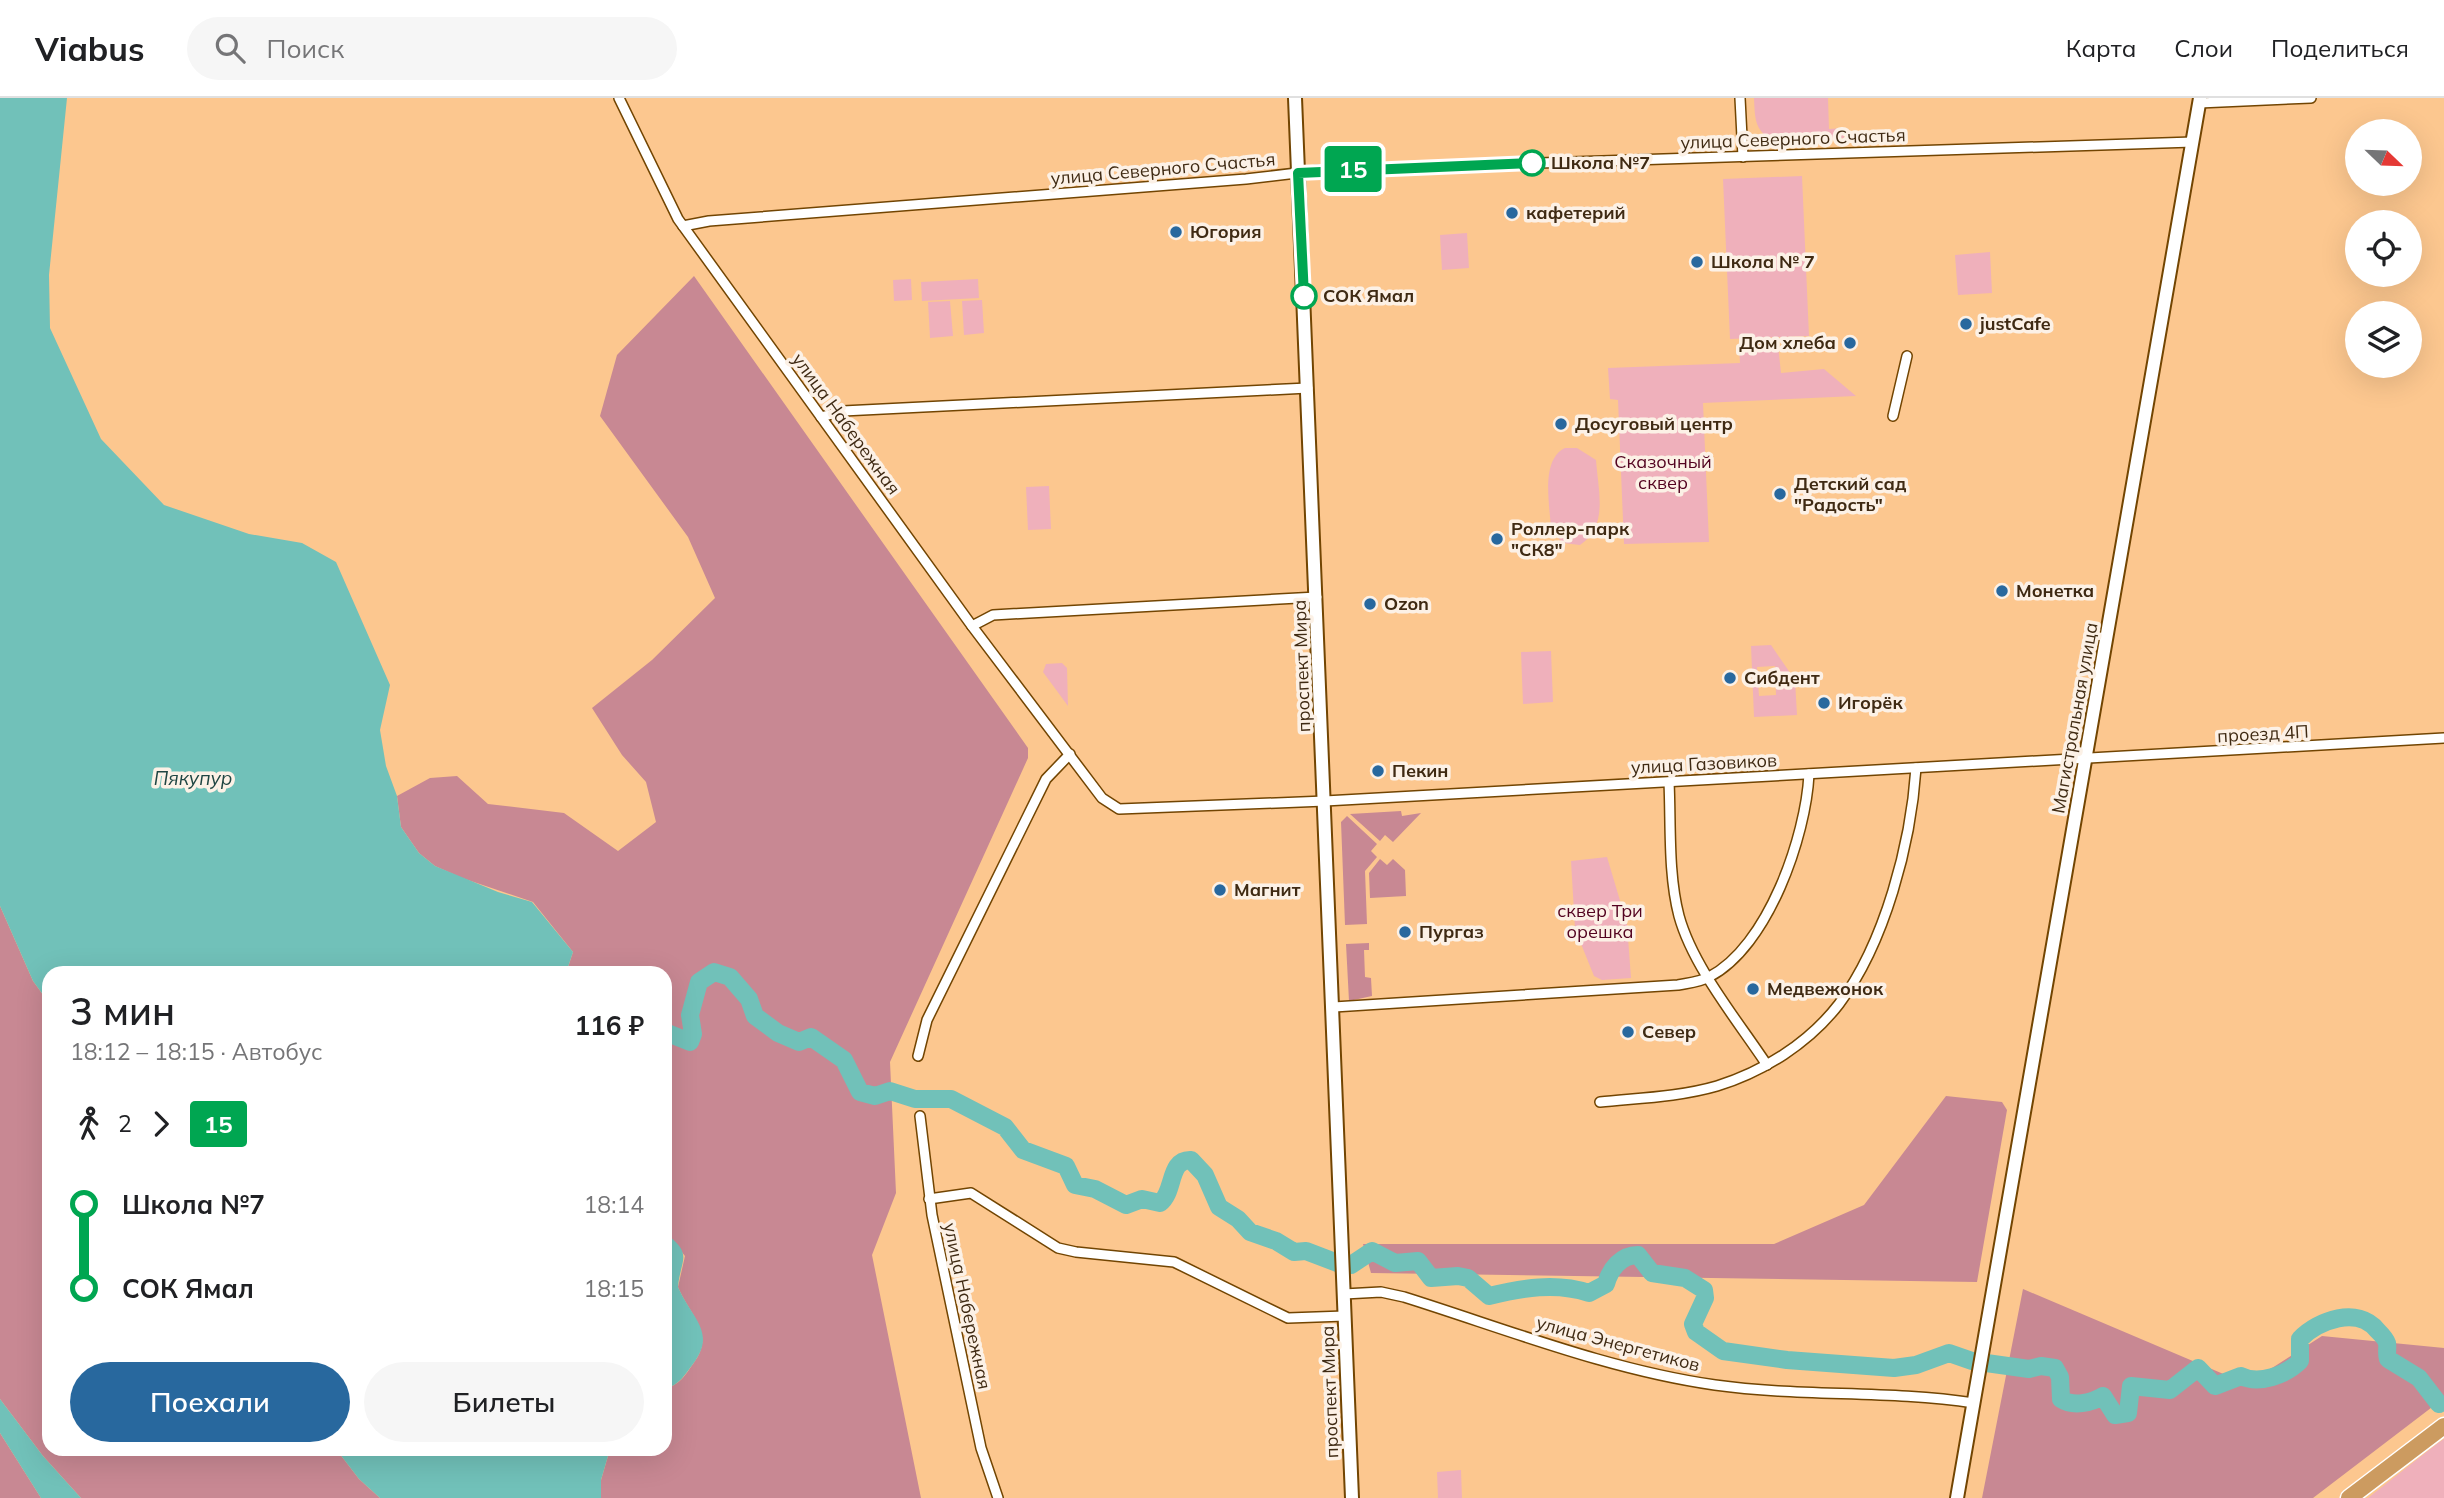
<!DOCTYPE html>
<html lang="ru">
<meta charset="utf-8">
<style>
body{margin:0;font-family:Mulish,sans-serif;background:#f6f6f6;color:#202124;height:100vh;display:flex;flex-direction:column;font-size:26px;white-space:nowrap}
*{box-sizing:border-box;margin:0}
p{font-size:23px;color:#757577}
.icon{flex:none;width:38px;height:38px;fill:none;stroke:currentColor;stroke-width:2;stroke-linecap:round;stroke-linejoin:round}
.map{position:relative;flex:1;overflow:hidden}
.sheet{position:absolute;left:42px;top:868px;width:630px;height:490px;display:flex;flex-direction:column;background:#fff;border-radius:21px;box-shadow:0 7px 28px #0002}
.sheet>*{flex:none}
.badge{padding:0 14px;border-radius:5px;font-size:24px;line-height:46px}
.needle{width:46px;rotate:113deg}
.tools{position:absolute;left:2345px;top:21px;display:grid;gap:14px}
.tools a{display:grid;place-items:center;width:77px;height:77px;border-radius:50%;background:#fff;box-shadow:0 7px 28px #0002;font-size:35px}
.map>.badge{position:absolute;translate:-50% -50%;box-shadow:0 0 0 4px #fff}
.legs{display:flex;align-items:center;gap:10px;height:77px;padding:0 28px;font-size:23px}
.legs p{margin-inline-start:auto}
.head{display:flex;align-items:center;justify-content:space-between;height:119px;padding:0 28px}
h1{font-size:38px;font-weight:600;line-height:52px}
.action{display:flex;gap:14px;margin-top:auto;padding:14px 28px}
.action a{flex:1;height:80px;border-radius:42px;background:#28689e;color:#fff;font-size:28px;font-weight:600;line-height:80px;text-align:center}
.action a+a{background:#f6f6f6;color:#202124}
ul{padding:0 28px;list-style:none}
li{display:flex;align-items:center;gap:24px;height:84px;font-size:26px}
li i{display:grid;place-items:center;width:10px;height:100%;margin:0 9px;background:currentColor}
li i::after{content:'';width:18px;height:18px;margin:-9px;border:5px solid;border-radius:50%;background:#fff}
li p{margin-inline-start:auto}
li:first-child i{background:linear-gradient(#0000 50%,currentColor 0)}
li:last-child i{background:linear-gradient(currentColor 50%,#0000 0)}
header{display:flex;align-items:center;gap:42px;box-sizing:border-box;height:98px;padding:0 35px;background:#fff;border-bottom:2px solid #e0e0e0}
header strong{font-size:33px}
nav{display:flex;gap:38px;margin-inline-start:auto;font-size:24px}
.search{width:490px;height:63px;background:#f6f6f6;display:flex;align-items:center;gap:18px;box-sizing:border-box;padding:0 24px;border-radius:38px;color:#757577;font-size:26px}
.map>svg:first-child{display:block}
.green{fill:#efb0bb;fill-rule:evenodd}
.forest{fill:#c88893}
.water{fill:#71c1b9}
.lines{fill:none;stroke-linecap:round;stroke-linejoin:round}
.river{stroke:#71c1b9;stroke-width:18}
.minor-casing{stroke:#724502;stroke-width:12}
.secondary-casing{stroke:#724502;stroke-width:16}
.trunk-casing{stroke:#fff;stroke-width:19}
.minor{stroke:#fff;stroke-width:9}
.secondary{stroke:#fff;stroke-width:12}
.trunk{stroke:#cc9b60;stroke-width:16}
.line-1-casing{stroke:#fff;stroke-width:16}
.line-1{stroke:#00a651;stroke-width:10}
.stop-1-dot{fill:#fff;stroke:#00a651;stroke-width:3.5}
.poi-dot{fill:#28689e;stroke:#fcf1e6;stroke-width:2.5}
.labels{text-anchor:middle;stroke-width:7;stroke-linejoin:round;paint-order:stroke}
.street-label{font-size:18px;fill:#3f2a13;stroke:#fcf1e6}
.stop-label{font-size:18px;font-weight:bold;fill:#3f2a13;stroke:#fcf1e6;text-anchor:start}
.poi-label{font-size:18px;font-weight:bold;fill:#3f2a13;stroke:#fcf1e6;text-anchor:start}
.park-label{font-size:18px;fill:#530320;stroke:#fcf1e6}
.water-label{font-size:19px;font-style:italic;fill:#1f4542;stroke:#fcf1e6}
</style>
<header>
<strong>Viabus</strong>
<div class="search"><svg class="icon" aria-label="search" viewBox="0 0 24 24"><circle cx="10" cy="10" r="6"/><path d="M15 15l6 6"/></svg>Поиск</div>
<nav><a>Карта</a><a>Слои</a><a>Поделиться</a></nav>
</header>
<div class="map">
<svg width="2444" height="1400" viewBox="0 0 2444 1400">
<rect width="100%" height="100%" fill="#fcc78f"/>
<g class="green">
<path d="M 1754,0 L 1828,0 L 1829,31 L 1843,30 L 1844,40 L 1774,42 C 1754,34 1755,19 1754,0 Z"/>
<polygon points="1802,78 1809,238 1730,241 1723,81"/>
<polygon points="1467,135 1469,170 1442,172 1440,137"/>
<polygon points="1990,154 1992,195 1958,197 1955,157"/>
<polygon points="911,181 912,202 894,203 893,182"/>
<polygon points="978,181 979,200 922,203 921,184"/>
<polygon points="982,202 984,235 964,237 962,203"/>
<polygon points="950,203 953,238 930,240 928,204"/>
<polygon points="1778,247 1781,275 1824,271 1856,298 1703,305 1709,444 1624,446 1618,302 1610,301 1608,270 1740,265 1739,249"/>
<path d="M 1565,350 L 1577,350 L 1596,362 C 1598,392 1609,428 1580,447 L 1563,445 L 1551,432 C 1550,407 1540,362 1565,350 Z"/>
<polygon points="1049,388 1051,431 1028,432 1026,389"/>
<path d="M 1771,547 L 1795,582 L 1797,617 L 1754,619 L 1751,548 ZM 1775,568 L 1776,597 L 1759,598 L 1757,569 Z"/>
<polygon points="1551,553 1553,604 1523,606 1521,554"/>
<polygon points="1062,565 1067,570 1068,608 1043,574 1046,566"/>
<polygon points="1607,759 1627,826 1631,880 1602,882 1594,878 1575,831 1571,763"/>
<polygon points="2444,1341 2444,1400 2368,1400 2438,1345"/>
<polygon points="1461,1372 1462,1400 1438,1400 1437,1374"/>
</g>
<g class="forest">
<path d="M 694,178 L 1028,650 L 1028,660 L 890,964 L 896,1095 L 872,1157 L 921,1400 L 601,1400 L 601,1382 L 610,1351 L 665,1351 L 665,1291 C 680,1286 684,1279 693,1266 C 716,1235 691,1220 678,1189 L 685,1158 L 669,1138 L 665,1139 L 665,875 L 566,875 L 573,854 L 533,804 L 462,780 L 435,768 L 419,755 L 401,729 L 397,698 L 430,680 L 457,678 L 488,706 L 564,715 L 618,753 L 656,724 L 646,684 L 622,657 L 592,610 L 652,562 L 715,500 L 688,439 L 600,318 L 617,257 Z"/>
<polygon points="1401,713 1402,718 1421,715 1393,744 1385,737 1380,743 1350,716"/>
<polygon points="1347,718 1377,746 1371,753 1377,759 1365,773 1367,826 1345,827 1341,724"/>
<polygon points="1380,761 1387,767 1393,761 1405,772 1406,798 1370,800 1369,775"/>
<polygon points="0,808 33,883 49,905 49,1351 336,1351 359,1381 380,1400 81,1400 43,1358 0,1301"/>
<polygon points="1369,845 1369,852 1364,852 1365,879 1371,880 1372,898 1349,903 1346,846"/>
<polygon points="1946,998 2002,1004 2007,1012 1977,1184 1371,1175 1363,1146 1774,1146 1864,1107"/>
<polygon points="2023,1191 2247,1286 2322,1238 2444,1250 2444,1300 2313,1400 1982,1400"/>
<polygon points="0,1335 41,1400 0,1400"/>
</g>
<g class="water">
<polygon points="0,0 67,0 49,177 50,230 101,341 164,407 249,436 302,445 336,464 390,587 380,632 386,668 397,698 401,729 419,755 435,768 498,794 532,804 573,854 566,875 49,875 49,905 33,883 0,808"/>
<path d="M 669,1138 C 693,1157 680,1163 678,1189 C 692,1221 717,1234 693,1266 C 684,1278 680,1286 665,1291 L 665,1139 Z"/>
<polygon points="0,1301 43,1358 81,1400 41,1400 0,1335"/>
<polygon points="336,1351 610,1351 601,1382 601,1400 380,1400 359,1381"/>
</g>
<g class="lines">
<path class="river" d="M 665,934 L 690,944 L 693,936 L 690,917 L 699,884 L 714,874 L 730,879 L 749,901 L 755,918 L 778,935 L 799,944 L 811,939 L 844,962 L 860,994 L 875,998 L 890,993 L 915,1001 L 951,1001 L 1005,1029 L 1023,1052 L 1066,1068 L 1075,1087 L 1095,1091 L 1126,1107 L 1142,1101 L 1160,1105 C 1175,1094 1168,1061 1191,1062 L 1205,1077 L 1219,1109 L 1238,1121 L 1250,1134 L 1276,1143 L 1294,1154 L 1306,1153 L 1340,1166 L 1351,1167 L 1372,1153 L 1395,1165 L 1418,1163 L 1431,1180 L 1458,1178 L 1468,1180 L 1489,1198 C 1522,1190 1556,1184 1589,1195 L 1606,1186 C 1610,1171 1621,1157 1638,1157 L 1652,1175 L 1685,1180 L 1704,1192 L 1705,1200 L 1693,1226 L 1696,1234 L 1723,1253 L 1787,1262 L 1894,1270 L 1916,1267 L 1949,1255 L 1972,1263 L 2029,1271 L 2041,1268 L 2055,1270 L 2060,1279 L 2061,1301 C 2073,1309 2091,1305 2103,1298 L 2115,1317 L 2128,1315 L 2131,1288 L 2170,1292 L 2198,1270 L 2215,1288 L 2241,1278 C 2259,1287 2286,1277 2300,1263 L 2300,1241 C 2318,1222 2358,1208 2377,1232 C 2380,1235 2386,1241 2387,1245 C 2388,1251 2386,1254 2388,1261 L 2419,1280 L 2439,1306"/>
<g class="minor-casing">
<g id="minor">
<polyline points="619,0 678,121 972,528 1102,700 1119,711 1325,703 2444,640"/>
<polyline points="1740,0 1743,59"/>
<polyline points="2199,5 2311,0"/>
<polyline points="683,128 709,123 1246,81 1322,72 2193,44"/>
<polyline points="1893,318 1907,258"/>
<polyline points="821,319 843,313 1308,290"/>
<polyline points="972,528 993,517 1317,499"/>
<path d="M 1669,684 C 1671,727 1668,776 1679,818 C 1693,869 1738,923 1767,967"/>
<path d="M 1334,909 L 1678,887 C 1688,885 1700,884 1709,879 C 1768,849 1806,738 1809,676"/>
<polyline points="918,958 927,922 1046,681 1070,656"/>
<path d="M 1600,1004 C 1639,1000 1679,999 1717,988 C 1763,974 1809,945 1839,906 C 1885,845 1911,745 1916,670"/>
<polyline points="920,1018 932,1117 981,1350 998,1400"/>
<polyline points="929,1101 971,1095 1058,1150 1076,1154 1174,1164 1288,1220 1345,1218"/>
<path d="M 1344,1196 L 1381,1194 L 1404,1199 C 1506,1231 1609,1272 1715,1287 C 1801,1299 1888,1292 1974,1305"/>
</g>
</g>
<g class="secondary-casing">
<g id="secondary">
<polyline points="1295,0 1352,1400"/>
<polyline points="1957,1400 2200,0"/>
</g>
</g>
<g class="trunk-casing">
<polyline id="trunk" points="2349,1400 2444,1328"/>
</g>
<use href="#minor" class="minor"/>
<use href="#secondary" class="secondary"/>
<use href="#trunk" class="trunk"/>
</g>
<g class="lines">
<g class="line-1-casing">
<polyline id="line-1" points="1304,198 1298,75 1532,65"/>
</g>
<use href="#line-1" class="line-1"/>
</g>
<g class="stop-1-dot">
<circle cx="1532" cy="65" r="12"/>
<circle cx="1304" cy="198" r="12"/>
</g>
<g class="poi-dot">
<circle cx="1512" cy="115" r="7"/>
<circle cx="1176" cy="134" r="7"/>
<circle cx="1697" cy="164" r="7"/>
<circle cx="1966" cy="226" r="7"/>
<circle cx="1850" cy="245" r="7"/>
<circle cx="1561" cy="326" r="7"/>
<circle cx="1780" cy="396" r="7"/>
<circle cx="1497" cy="441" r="7"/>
<circle cx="2002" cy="493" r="7"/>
<circle cx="1370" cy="506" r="7"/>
<circle cx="1730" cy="580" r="7"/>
<circle cx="1824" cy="605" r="7"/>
<circle cx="1378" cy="673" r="7"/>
<circle cx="1220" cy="792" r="7"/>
<circle cx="1405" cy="834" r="7"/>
<circle cx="1753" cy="891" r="7"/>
<circle cx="1628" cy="934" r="7"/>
</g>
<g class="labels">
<g class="street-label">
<text transform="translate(1793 41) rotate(-2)" y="6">улица Северного Счастья</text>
<text transform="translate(1163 71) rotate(-5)" y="6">улица Северного Счастья</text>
<text transform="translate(846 326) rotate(54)" y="6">улица Набережная</text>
<text transform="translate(1302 568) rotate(-92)" y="6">проспект Мира</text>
<text transform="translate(2075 620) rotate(-80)" y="6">Магистральная улица</text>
<text transform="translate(2263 636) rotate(-3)" y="6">проезд 4П</text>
<text transform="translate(1704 666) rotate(-3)" y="6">улица Газовиков</text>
<text transform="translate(967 1208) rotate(78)" y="6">улица Набережная</text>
<text transform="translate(1618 1246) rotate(15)" y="6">улица Энергетиков</text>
<text transform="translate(1330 1294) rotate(-92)" y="6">проспект Мира</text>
</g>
<g class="stop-label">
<text x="1551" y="71">Школа №7</text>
<text x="1323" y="204">СОК Ямал</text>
</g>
<g class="poi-label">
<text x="1526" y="121">кафетерий</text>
<text x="1190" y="140">Югория</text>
<text x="1711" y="170">Школа № 7</text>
<text x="1980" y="232">justCafe</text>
<text x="1836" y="251" text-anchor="end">Дом хлеба</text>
<text x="1575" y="332">Досуговый центр</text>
<text x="1794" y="392">Детский сад<tspan x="1794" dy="21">"Радость"</tspan></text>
<text x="1511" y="437">Роллер-парк<tspan x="1511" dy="21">"СК8"</tspan></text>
<text x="2016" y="499">Монетка</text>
<text x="1384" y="512">Ozon</text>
<text x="1744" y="586">Сибдент</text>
<text x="1838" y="611">Игорёк</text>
<text x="1392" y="679">Пекин</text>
<text x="1234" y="798">Магнит</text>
<text x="1419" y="840">Пургаз</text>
<text x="1767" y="897">Медвежонок</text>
<text x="1642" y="940">Север</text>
</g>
<g class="park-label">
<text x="1663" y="370">Сказочный<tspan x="1663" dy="21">сквер</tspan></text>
<text x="1600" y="819">сквер Три<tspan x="1600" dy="21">орешка</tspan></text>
</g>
<g class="water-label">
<text x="193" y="687">Пякупур</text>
</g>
</g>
</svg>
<div class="tools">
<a><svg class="needle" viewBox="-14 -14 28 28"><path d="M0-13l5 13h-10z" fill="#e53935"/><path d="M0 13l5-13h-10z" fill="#757577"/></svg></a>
<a><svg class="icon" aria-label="locate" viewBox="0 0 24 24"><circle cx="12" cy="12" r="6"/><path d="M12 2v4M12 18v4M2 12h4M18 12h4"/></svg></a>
<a><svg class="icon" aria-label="layers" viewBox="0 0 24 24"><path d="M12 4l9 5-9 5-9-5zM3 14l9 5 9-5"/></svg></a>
</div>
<b class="badge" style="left:1353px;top:71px;background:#00a651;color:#fff">15</b>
<section class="sheet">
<div class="head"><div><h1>3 мин</h1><p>18:12 – 18:15 · Автобус</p></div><b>116 ₽</b></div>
<div class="legs"><svg class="icon" aria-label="walk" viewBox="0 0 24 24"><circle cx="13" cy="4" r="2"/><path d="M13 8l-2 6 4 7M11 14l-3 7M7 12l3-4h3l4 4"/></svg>2<svg class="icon" aria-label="forward" viewBox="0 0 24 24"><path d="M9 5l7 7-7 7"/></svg><b class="badge" style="background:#00a651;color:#fff">15</b></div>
<ul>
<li><i style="color:#00a651"></i><b>Школа №7</b><p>18:14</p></li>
<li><i style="color:#00a651"></i><b>СОК Ямал</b><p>18:15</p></li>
</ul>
<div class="action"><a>Поехали</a><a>Билеты</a></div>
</section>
</div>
